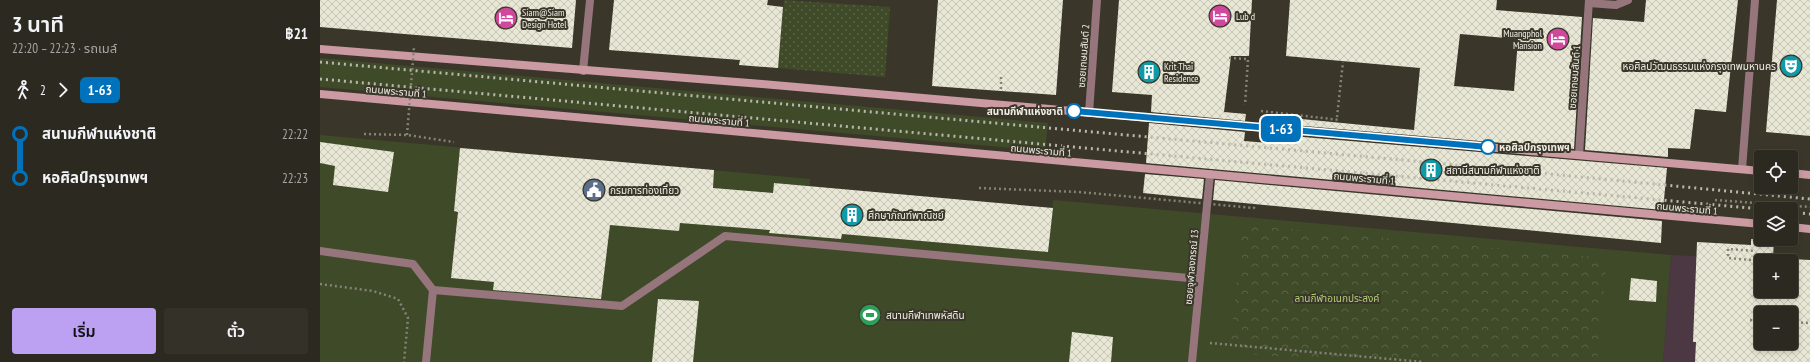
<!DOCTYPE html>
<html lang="th">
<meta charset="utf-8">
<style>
body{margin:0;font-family:"PT Sans Narrow","Noto Sans Thai",sans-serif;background:#343129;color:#f1f3f6;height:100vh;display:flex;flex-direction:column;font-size:15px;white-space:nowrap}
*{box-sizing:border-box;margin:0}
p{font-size:13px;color:#a6a6a5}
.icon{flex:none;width:22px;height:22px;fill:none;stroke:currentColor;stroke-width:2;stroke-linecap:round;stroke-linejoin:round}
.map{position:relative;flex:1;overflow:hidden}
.side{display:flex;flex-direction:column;background:#2c2920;width:320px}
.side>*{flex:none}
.badge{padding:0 8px;border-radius:6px;font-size:14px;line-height:26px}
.buttons{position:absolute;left:1434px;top:150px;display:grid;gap:8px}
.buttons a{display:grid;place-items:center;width:44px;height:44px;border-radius:4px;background:#2c2920;box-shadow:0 2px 6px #0003,0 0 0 1px #48453e;font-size:20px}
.map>.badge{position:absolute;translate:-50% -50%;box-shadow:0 0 0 2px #fff}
.legs{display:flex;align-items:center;gap:6px;height:44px;padding:0 12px;font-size:13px}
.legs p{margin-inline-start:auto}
.overview{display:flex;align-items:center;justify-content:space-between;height:68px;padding:0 12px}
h1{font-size:22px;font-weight:600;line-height:30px}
.cta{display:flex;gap:8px;margin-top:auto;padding:8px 12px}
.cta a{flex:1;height:46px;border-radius:4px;background:#bca0f2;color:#111;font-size:16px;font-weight:600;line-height:46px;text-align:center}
.cta a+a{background:#343129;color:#f1f3f6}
ul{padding:0 12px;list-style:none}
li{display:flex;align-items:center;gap:14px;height:44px;font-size:15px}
li i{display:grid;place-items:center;width:6px;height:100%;margin:0 5px;background:currentColor}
li i::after{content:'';width:10px;height:10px;margin:-5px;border:3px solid;border-radius:50%;background:#2c2920}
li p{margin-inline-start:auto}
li:first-child i{background:linear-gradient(#0000 50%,currentColor 0)}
li:last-child i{background:linear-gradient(currentColor 50%,#0000 0)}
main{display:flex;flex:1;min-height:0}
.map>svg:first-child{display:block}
.commercial{fill:#4b3842;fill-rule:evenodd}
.grass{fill:#3f4a29}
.park{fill:url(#park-crowns)}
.garden{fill:url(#garden-dots)}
.building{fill:url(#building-cross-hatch);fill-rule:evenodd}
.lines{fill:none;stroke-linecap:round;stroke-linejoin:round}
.path{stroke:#858378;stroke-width:2.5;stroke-dasharray:2 3;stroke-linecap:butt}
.service{stroke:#96767c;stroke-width:8}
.minor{stroke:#96767c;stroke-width:8}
.secondary{stroke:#cb9aa3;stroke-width:8}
.rail{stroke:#b9b7ad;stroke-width:3;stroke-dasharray:2 4;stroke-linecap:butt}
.path-bridge{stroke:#858378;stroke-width:2.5;stroke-dasharray:2 3;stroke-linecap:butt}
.line-1-casing{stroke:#fff;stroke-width:9}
.line-1{stroke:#0072bc;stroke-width:6}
.stop-1-dot{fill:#fff;stroke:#0072bc;stroke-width:2}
.labels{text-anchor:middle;stroke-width:4;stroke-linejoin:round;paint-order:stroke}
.poi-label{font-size:10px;fill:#f0eee6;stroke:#3a372a;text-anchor:start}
.street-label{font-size:10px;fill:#f0eee6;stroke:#3a372a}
.stop-label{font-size:10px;font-weight:bold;fill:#f0eee6;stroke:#3a372a;text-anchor:end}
.park-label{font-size:10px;fill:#afcd74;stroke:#3a372a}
</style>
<main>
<section class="side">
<div class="overview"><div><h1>3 นาที</h1><p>22:20 – 22:23 · รถเมล์</p></div><b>฿21</b></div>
<div class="legs"><svg class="icon" aria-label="walk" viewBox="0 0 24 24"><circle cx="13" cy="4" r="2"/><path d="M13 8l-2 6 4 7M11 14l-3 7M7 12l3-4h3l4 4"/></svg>2<svg class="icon" aria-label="forward" viewBox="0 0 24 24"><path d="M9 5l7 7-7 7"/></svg><b class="badge" style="background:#0072bc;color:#fff">1-63</b></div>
<ul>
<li><i style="color:#0072bc"></i><b>สนามกีฬาแห่งชาติ</b><p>22:22</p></li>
<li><i style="color:#0072bc"></i><b>หอศิลป์กรุงเทพฯ</b><p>22:23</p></li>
</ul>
<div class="cta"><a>เริ่ม</a><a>ตั๋ว</a></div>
</section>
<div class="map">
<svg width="1490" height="362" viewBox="0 0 1490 362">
<defs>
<pattern id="park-crowns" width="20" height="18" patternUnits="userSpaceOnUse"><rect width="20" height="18" fill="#3f4a29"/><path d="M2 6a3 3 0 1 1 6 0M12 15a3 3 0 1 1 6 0" fill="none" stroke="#5b6448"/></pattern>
<pattern id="garden-dots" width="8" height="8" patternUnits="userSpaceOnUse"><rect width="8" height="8" fill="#3f4a29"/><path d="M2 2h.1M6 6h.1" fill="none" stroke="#5b6448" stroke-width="1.8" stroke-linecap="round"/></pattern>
<pattern id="building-cross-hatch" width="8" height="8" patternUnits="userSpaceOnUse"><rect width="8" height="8" fill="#e8e6d4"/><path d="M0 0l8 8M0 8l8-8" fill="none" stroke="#c8c6b7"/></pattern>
</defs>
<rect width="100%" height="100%" fill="#3a372a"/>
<path class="commercial" d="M 1351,255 L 1490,262 L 1490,362 L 1343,362 ZM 1441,261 L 1471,261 L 1471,291 L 1441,291 ZM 1441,313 L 1471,313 L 1471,343 L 1441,343 Z"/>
<g class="grass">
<polygon points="0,58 728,123 725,151 0,87"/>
<polygon points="0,135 490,179 490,186 454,183 450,233 521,239 522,234 728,252 733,200 1351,255 1343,362 0,362"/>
</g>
<polygon class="park" points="922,225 1287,258 1277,362 1016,362 910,352"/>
<polygon class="garden" points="464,0 570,7 565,77 458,68"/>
<g class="building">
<polygon points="0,0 256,0 252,48 0,27"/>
<polygon points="294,0 448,0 447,5 463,7 458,68 419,65 420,60 289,50"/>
<polygon points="618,0 743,0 736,95 612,86"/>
<polygon points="799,0 932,0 929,56 911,56 904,112 926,114 925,121 831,112 832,95 792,92"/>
<path d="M 970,0 L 1177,0 L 1176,10 L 1262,17 L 1254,149 L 961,124 L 961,117 L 1094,130 L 1100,68 L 966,56 ZM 1140,34 L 1198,39 L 1194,91 L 1134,86 Z"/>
<polygon points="1326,0 1418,0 1406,112 1375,109 1370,149 1348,148 1348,157 1265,150 1273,18 1324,22"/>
<polygon points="1457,0 1490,0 1490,136 1446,132"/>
<polygon points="829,123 925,132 924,141 960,144 960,135 1347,168 1343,210 826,163"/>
<polygon points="0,142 74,152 68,192 13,185 15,166 0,163"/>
<polygon points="140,148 394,170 393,188 453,193 454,183 733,208 728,252 522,234 521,239 449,233 450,230 360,223 359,231 290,225 281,299 173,290 174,282 131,278 138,212 134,211"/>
<polygon points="825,174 884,179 882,199 823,193"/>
<polygon points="895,180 1342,221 1341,243 893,200"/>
<path d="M 1431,239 L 1454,239 L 1453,258 L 1490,260 L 1490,362 L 1375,362 L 1376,342 L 1373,342 L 1377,242 L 1431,245 ZM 1441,261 L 1471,261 L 1471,291 L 1441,291 ZM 1441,313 L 1471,313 L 1471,343 L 1441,343 Z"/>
<polygon points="1311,278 1337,281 1336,302 1309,300"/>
<polygon points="338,299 379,301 373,362 332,362"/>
<polygon points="752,332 793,337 791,362 749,362"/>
</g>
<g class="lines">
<g class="path">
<polyline points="909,58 928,59 925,105"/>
<polyline points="681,89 681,76"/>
<polyline points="1017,117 1023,62"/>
<polyline points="44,134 87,135 134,142"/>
<polyline points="659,188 759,192"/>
<polyline points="1395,200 1490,207"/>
<polyline points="1431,260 1408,258 1408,249 1435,251"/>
<polyline points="0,284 53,291 78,299 88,318 84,362"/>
<polyline points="1430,320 1441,321"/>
<polyline points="1471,322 1490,323"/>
<polyline points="890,343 1104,362"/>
</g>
<g class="service">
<polyline points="1269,3 1296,5 1308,0"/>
<polyline points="1422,169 1435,0"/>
</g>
<g class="minor">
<polyline points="263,71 270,0"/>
<polyline points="769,113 777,0"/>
<polyline points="1259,155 1269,0"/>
<polyline points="0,251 93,264 113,290 302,306 405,236 880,279"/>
<polyline points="106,362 113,290"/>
<polyline points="872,362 890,174"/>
</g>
<g class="secondary">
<polyline points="0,49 442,84 1441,171"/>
<polyline points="0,94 1441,224"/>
<polyline points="1471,173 1490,175"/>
<polyline points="1471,227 1490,229"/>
</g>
<g class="rail">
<polyline points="0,62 1105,162 1490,199"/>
<polyline points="0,79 1441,209"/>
<polyline points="1471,212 1490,214"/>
</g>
<g class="path-bridge">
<polyline points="941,111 1020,120"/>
<polyline points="87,135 94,47"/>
<polyline points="759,192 934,208 934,204"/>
</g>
</g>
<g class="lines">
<g class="line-1-casing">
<polyline id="line-1" points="754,111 1168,147"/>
</g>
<use href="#line-1" class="line-1"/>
</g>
<defs>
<g id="hotel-disc" transform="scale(1.15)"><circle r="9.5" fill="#d1479c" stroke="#3a372a"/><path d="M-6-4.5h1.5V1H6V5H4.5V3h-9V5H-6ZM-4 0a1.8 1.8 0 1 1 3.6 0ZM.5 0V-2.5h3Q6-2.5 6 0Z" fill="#fff"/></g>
<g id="theatre-disc" transform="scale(1.15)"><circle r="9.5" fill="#0f9aa8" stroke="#3a372a"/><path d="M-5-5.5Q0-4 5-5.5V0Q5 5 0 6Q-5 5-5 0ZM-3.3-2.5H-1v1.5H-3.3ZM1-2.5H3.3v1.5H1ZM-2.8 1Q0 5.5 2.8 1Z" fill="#fff"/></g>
<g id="building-disc" transform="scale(1.15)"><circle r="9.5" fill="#0f9aa8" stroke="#3a372a"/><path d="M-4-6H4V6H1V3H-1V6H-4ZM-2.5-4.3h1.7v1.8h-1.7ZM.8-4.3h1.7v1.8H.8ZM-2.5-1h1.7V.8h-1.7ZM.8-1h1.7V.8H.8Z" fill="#fff"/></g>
<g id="civic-disc" transform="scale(1.15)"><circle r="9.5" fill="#5c6f8a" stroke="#3a372a"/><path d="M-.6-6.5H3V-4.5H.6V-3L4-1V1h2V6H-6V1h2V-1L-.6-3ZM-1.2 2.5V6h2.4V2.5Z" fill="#fff"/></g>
<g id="stadium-disc" transform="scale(1.15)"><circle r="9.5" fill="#2e9e5b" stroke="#3a372a"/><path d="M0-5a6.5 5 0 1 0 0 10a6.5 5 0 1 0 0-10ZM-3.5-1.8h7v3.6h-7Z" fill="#fff"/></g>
</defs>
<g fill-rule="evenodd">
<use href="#hotel-disc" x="900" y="16"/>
<use href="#hotel-disc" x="186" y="18"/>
<use href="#hotel-disc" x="1238" y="39"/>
<use href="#theatre-disc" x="1471" y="66"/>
<use href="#building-disc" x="829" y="72"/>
<use href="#building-disc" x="1111" y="170"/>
<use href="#civic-disc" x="274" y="190"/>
<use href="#building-disc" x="532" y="215"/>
<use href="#stadium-disc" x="550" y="315"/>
</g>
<g class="stop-1-dot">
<circle cx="754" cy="111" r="7"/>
<circle cx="1168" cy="147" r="7"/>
</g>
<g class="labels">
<g class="poi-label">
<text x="202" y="16">Siam@Siam<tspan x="202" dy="12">Design Hotel</tspan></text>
<text x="916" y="20">Lub d</text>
<text x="1222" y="37" text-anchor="end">Muangphol<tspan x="1222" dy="12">Mansion</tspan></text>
<text x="844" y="70">Krit Thai<tspan x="844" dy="12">Residence</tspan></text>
<text x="1456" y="70" text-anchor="end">หอศิลปวัฒนธรรมแห่งกรุงเทพมหานคร</text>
<text x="1126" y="174">สถานีสนามกีฬาแห่งชาติ</text>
<text x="290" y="194">กรมการท่องเที่ยว</text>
<text x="548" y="219">ศึกษาภัณฑ์พาณิชย์</text>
<text x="566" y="319">สนามกีฬาเทพหัสดิน</text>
</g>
<g class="street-label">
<text transform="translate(763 56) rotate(-86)" y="4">ซอยเกษมสันต์ 2</text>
<text transform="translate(1254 77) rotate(-86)" y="4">ซอยเกษมสันต์ 1</text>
<text transform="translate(76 91) rotate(5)" y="4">ถนนพระรามที่ 1</text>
<text transform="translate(399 120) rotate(5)" y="4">ถนนพระรามที่ 1</text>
<text transform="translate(721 150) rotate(5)" y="4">ถนนพระรามที่ 1</text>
<text transform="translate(1044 178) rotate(5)" y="4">ถนนพระรามที่ 1</text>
<text transform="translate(1367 208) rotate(5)" y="4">ถนนพระรามที่ 1</text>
<text transform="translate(871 267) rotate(-85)" y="4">ซอยจุฬาลงกรณ์ 13</text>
</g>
<g class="stop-label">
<text x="743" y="115">สนามกีฬาแห่งชาติ</text>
<text x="1179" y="151" text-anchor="start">หอศิลป์กรุงเทพฯ</text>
</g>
<g class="park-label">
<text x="1017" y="302">ลานกีฬาอเนกประสงค์</text>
</g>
</g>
</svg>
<div class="buttons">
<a><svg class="icon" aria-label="locate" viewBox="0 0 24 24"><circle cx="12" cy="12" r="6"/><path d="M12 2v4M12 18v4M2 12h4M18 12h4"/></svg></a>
<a><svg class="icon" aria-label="layers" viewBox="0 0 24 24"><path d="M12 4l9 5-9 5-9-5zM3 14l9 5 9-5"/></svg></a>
<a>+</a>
<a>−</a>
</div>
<b class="badge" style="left:961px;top:129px;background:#0072bc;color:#fff">1-63</b>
</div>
</main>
